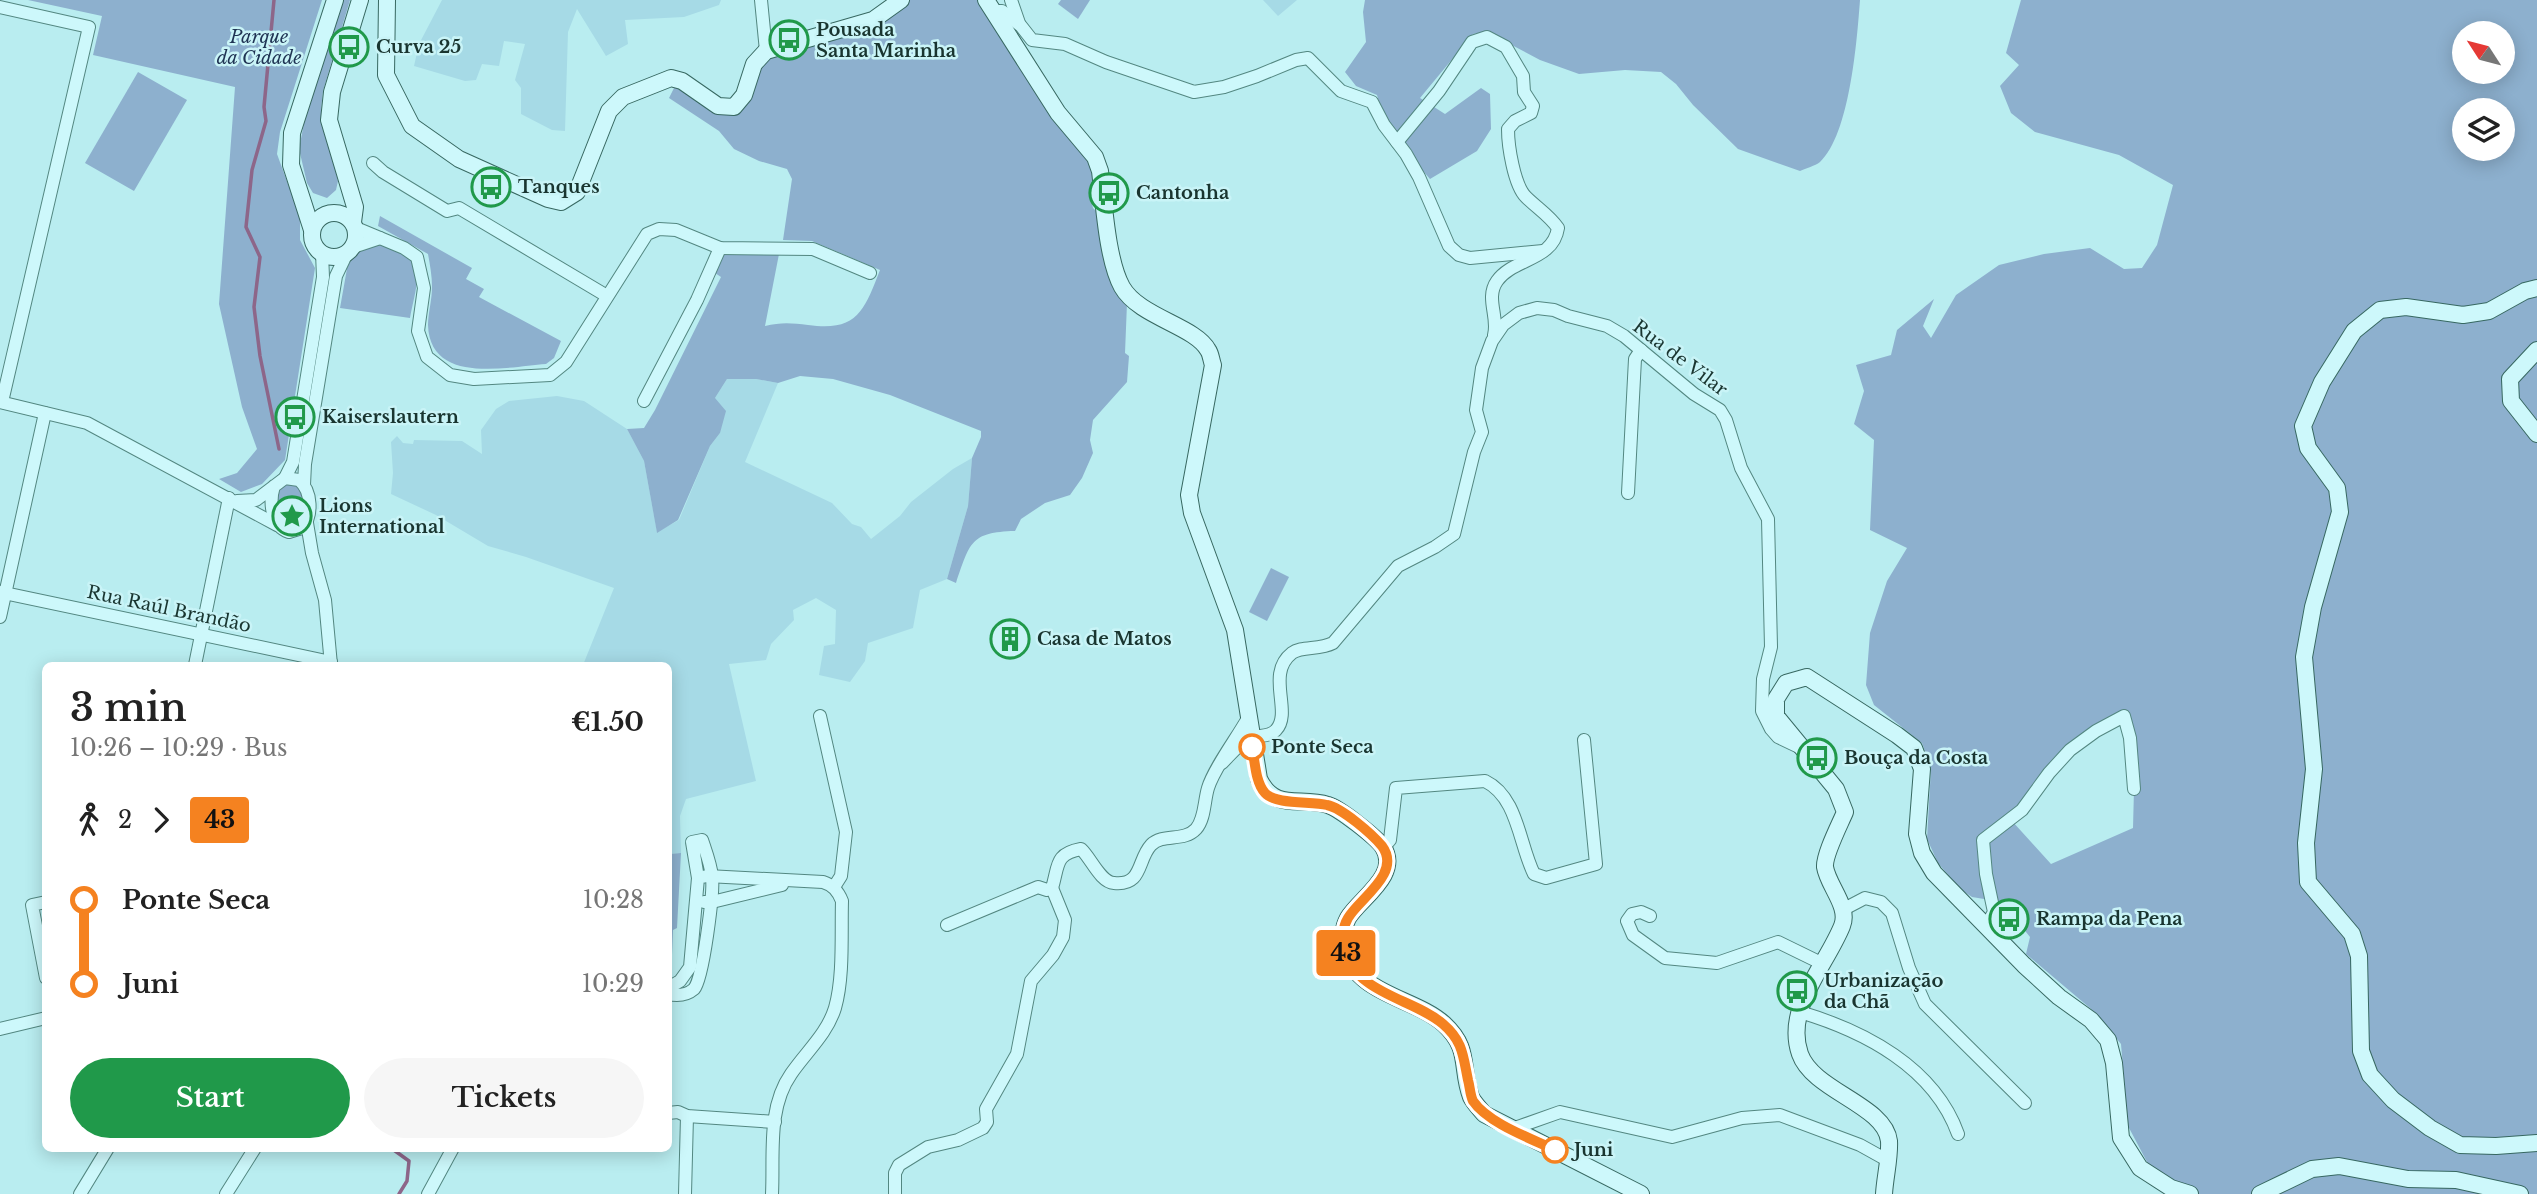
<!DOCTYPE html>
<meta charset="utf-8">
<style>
body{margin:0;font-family:"Libre Baskerville",serif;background:#f6f6f6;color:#222;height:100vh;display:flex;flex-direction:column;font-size:26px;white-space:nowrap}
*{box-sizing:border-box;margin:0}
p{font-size:23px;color:#767676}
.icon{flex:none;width:38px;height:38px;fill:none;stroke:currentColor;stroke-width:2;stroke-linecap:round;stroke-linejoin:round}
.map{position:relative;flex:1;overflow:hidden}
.sheet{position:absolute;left:42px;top:662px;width:630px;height:490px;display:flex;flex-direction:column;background:#fff;border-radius:10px;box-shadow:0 4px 18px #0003}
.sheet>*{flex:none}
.badge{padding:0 14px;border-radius:5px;font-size:24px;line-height:46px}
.needle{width:46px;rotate:306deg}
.fabs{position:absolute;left:2452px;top:21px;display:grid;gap:14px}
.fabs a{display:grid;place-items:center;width:63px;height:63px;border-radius:50%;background:#fff;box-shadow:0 4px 18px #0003;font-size:35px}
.map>.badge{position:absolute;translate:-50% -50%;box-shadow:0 0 0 4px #fff}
.legs{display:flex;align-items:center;gap:10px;height:77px;padding:0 28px;font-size:23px}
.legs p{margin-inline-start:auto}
.headline{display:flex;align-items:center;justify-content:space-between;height:119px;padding:0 28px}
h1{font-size:38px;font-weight:600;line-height:52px}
.button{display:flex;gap:14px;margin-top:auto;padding:14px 28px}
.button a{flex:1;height:80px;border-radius:42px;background:#20994a;color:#fff;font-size:28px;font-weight:600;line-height:80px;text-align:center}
.button a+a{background:#f6f6f6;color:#222}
ul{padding:0 28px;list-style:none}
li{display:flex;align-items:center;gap:24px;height:84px;font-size:26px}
li i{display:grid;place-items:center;width:10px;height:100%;margin:0 9px;background:currentColor}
li i::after{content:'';width:18px;height:18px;margin:-9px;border:5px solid;border-radius:50%;background:#fff}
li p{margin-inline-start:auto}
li:first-child i{background:linear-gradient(#0000 50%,currentColor 0)}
li:last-child i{background:linear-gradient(currentColor 50%,#0000 0)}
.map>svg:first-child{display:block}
.farmland{fill:#a6dae6}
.green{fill:#8db0ce;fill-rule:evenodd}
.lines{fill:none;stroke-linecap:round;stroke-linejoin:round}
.stream{stroke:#8d6689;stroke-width:3.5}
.street-casing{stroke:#538781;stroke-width:14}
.secondary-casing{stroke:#376861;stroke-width:18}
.street{stroke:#cdf8fb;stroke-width:12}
.secondary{stroke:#cdf8fb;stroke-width:16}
.line-1-casing{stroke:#fff;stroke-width:16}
.line-1{stroke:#f58220;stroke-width:10}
.stop-1-dot{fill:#fff;stroke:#f58220;stroke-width:3.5}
.labels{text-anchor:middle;stroke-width:5;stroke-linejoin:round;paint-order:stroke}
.poi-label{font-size:18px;font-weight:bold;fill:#193530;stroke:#c9f4f7;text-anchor:start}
.park-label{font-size:18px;font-style:italic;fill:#1f3353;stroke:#c9f4f7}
.street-label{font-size:18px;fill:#193530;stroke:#c9f4f7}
.stop-label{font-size:18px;font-weight:bold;fill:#193530;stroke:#c9f4f7;text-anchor:start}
</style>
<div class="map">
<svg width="2537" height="1194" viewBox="0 0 2537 1194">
<rect width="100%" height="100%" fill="#b9edf0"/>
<g class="farmland">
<polygon points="442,0 721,0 719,5 684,17 625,20 628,44 606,56 577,9 568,32 565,131 552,130 521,114 521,88 515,80 525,44 504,41 499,66 482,64 476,80 465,81 414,66 419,44"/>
<polygon points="1263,0 1297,0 1278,16"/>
<polygon points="727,379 756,379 778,383 745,462 832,503 852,524 861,527 871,539 900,516 911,502 953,469 972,458 968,506 947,579 920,590 913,628 868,643 865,661 850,682 819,675 824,646 835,644 836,610 816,598 793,610 794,620 771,644 766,660 729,664 756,781 686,799 680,816 681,853 669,854 668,665 583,665 614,588 526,557 488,546 436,515 391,494 393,473 391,442 397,436 403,443 413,444 414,440 462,441 482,454 481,430 496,409 509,401 557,396 584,401 627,429 644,461 657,532 679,520 710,446 720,433 715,398"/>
</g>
<g class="green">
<polygon points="28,0 322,0 280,132 277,154 300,217 300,240 315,268 285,460 262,484 241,492 219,479 237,473 257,449 242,407 219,304 235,87 93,55 102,16"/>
<polygon points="342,0 350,0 323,91 321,110 338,181 336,190 327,198 313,193 307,183 299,149 304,123"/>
<path d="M 907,0 L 982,0 L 1091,162 L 1096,192 L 1091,199 L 1093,208 L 1099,214 L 1127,303 L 1125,353 L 1129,356 L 1127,382 L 1093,420 L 1090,440 L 1093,453 L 1082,478 L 1070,495 L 1045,503 L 1021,519 L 1015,531 C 970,532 970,543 956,583 L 947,579 L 968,506 L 972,458 L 981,437 L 981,431 L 890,395 L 833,379 L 800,376 L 778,383 L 756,379 L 727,379 L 715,398 L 726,411 L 720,433 L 710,446 L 678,520 L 657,533 L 644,461 L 627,429 L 644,428 L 655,410 L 721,277 L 715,273 L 724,253 L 779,254 L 765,326 C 781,322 792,323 808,325 C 857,332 864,311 880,270 L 812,241 L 783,240 L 792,179 L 787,169 L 759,161 L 734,149 L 719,131 L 669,98 L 675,86 L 709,110 L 726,113 L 769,58 Z"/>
<polygon points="1061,0 1090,0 1078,19 1058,4"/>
<path d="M 1365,0 L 1860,0 C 1857,40 1850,134 1820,162 C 1815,166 1806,168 1800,171 L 1738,149 L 1693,105 L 1676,84 L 1661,72 L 1625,70 L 1579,74 L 1540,60 L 1487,32 L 1473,34 L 1420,98 L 1445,114 L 1481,88 L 1490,94 L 1491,129 L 1477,151 L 1430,179 L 1386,128 L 1377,95 L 1356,86 L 1345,72 L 1366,42 L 1363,12 Z"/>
<path d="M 2021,0 L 2537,0 L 2537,1194 L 2164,1194 L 2128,1126 L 2121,1044 L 2097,1014 L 2026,954 L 2030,937 L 2002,902 L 1972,897 L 1960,889 L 1938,863 L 1927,839 L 1931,768 L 1922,743 L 1874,705 L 1866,685 L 1870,633 L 1887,581 L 1907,548 L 1870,530 L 1874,440 L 1854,424 L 1864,391 L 1856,365 L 1891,355 L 1897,330 L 1934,299 L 1923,326 L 1931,338 L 1956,295 L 1999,265 L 2044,254 L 2090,248 L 2124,269 L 2142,268 L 2157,245 L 2173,185 L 2119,155 L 2035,132 L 2011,113 L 2000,86 L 2019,65 L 2006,53 ZM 2464,33 L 2502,33 L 2502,72 L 2464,72 ZM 2464,110 L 2502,110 L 2502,149 L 2464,149 ZM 2124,717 L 2134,789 L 2133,828 L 2051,864 L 2012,821 L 2081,741 Z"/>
<polygon points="138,72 187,100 134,191 85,163"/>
<path d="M 380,216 L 472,268 L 466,279 L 484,289 L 479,297 L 561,341 L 554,358 L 546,364 C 506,367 430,385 428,325 C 428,313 432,300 432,287 C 432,276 430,265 428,254 L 378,226 Z"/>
<path d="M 375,245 C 394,245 416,256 417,277 C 417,290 412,305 410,318 L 340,308 L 348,263 L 359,250 Z"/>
<path d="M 286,483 L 295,484 C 307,497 310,528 285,522 C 275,511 274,493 286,483 Z"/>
<polygon points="1271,568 1289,577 1267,621 1249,612"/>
<polygon points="681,853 677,928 673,930 672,955 669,962 669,854"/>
</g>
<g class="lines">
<g class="stream">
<polyline points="274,0 264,107 266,121 252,170 246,227 260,257 254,307 260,356 279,449"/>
<polyline points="391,1148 409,1161 407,1181 399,1194"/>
</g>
<g class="street-casing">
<g id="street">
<polyline points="761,0 766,51"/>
<polyline points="1011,0 1019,23"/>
<polyline points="0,7 89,27 2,402"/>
<polyline points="994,11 1002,11 1021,26 1032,40 1065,44 1106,62 1194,92 1224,87 1257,76 1296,60 1308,58 1341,91 1372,102 1384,125 1406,154 1419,177 1449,246 1459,255 1470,258 1543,251"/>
<path d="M 1397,142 L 1439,91 L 1472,42 L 1487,37 L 1506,47 L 1523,76 L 1524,92 L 1533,106 L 1531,113 L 1515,121 L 1508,129 C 1508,146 1514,185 1526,197 C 1537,208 1549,215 1558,228 C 1553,261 1513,258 1497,281 C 1485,298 1499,317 1494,335"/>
<polyline points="373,163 383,172 447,211 459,208 607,296"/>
<polyline points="356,228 404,248 417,257 424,288 418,331 427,357 450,375 474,379 550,375 566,362 647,234 659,229 676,230 720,248 813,249 870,273"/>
<polyline points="353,247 380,238"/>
<polyline points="644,401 697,300 720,248"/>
<polyline points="0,402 87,423 277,525"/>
<polyline points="285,478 293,462 323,277 322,253"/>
<polyline points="304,485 305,464 336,276 347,253"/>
<polyline points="1628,493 1635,359 1641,350"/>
<path d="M 237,501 L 256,500 L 285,478 L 299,480 C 312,491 313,516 302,528 L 289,532 C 271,526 269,502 274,486"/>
<polyline points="307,523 312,553 325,600 331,665"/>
<polyline points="0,592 331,662"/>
<polyline points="0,617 45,413"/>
<polyline points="195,665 229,498"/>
<polyline points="820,716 846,832 841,876 834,887"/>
<path d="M 1222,763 C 1231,754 1239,743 1251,738 C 1259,735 1270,737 1276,730 C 1293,712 1265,674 1292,653 C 1301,646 1320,650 1333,643 L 1398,566 L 1435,547 L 1454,534 L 1474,452 L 1482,432 L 1476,410 L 1482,368 L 1492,341 L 1503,325 L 1519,313 L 1537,308 L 1554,310 L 1568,316 L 1607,326 L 1624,336 L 1694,394 L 1720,410 L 1726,420 L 1741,468 L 1768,519 L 1771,647 L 1763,679 L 1762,711 L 1771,729 L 1778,737 L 1801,748"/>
<path d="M 1383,848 L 1390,840 L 1396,788 L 1485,781 C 1518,797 1519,844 1534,874 L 1546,878 L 1596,864 L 1584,740"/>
<path d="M 1052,888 C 1059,866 1054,854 1081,849 C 1091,858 1100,882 1114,883 C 1143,886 1137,860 1151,845 C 1163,833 1184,842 1196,829 C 1205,819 1204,801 1208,788 C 1214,768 1237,738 1248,718"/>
<polyline points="46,902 32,905 46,978"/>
<polyline points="704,902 712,902 782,885"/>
<polyline points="1844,909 1865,898 1881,902 1892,913 1909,968 1925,1004 2025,1103"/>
<polyline points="1650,916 1641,912 1632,914 1627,921 1633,935 1665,958 1717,963 1778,942 1821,963"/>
<polyline points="947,925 1038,887 1047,890 1052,888"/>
<polyline points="1986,926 1994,912 1986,874 1983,840 2022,810 2049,773 2070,750 2096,731 2124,716 2130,738 2134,789"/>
<path d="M 668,988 L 680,981 L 690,967 L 698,878 L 707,876 L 823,882 C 833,885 838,891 842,901 C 841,933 844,977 835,1008 C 827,1034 806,1052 791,1074 C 767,1108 774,1155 772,1194"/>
<path d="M 668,994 C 677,996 687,995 694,989 C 703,979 714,892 712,877 C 711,865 706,852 702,840 L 692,842 L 698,878"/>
<path d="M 1800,1012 C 1864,1031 1934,1067 1958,1134"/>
<polyline points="0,1029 46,1018"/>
<polyline points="668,1113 678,1112 687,1116 775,1122"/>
<polyline points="1512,1129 1560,1112 1672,1137 1742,1118 1780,1115 1860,1145 1887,1160"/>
<polyline points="80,1194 108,1148"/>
<polyline points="226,1194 255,1148"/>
<polyline points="428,1194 453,1148"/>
<polyline points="685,1194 687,1116"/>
<polyline points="895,1194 895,1173 899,1165 928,1147 958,1140 983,1128 987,1122 986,1109 1017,1054 1031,981 1053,955 1063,937 1065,920 1052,888"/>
</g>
</g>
<g class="secondary-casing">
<g id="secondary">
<polyline points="387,0 386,75 412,126 459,159 548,199 561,202 577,192 609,111 623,97 671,78 682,81 718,106 734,107 744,95 754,64 766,51 873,20 901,0"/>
<path d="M 986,0 L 1058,113 L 1095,157 L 1100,171 C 1104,203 1107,260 1122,287 C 1139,317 1195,326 1208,350 C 1211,354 1211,360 1213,365 L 1189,495 L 1192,513 L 1235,630 L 1259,779 C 1275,812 1300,796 1328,805 C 1339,808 1377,838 1383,847 C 1401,875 1359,899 1348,918 C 1342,929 1343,938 1345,949 C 1356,995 1414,997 1444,1024 C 1471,1049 1460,1067 1471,1097 C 1474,1103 1480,1109 1484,1114 L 1641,1194"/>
<circle cx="334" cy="235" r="22"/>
<polyline points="353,222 355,207 329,120 332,92 360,0"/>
<polyline points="312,230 291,165 292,133 335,0"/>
<polyline points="2537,288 2525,291 2489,311 2463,315 2406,307 2380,310 2354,331 2322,382 2303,426 2308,448 2337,488 2340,512 2313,607 2304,657 2314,769 2306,843 2308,882 2352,934 2359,956 2361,1051 2370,1075 2393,1100 2430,1128 2460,1145 2496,1146 2537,1143"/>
<polyline points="2537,350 2510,379 2511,401 2537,434"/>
<path d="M 1884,1194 C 1885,1177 1890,1158 1889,1141 C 1885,1105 1813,1091 1800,1054 C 1784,1008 1826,966 1842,926 C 1850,907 1828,886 1825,867 C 1824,855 1840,824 1845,812 L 1836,789 L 1776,716 L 1776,699 L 1786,683 L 1807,677 L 1897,735 L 1914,748 L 1922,769 L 1917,834 L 1922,853 L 1934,873 L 2024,965 L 2059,997 L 2091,1020 L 2108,1040 L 2114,1063 L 2121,1138 L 2140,1168 L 2171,1188 L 2190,1194"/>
<polyline points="2260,1194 2312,1169 2339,1166 2408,1179 2456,1180 2520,1194"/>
</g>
</g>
<use href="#street" class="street"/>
<use href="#secondary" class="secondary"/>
</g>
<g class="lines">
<g class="line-1-casing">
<path id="line-1" d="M 1252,747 C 1255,760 1255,782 1265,793 C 1276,805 1311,801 1327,805 C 1342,808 1372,834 1382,846 C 1402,873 1360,898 1348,918 C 1342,928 1343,937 1345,948 C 1354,994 1413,998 1443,1024 C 1463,1041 1463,1056 1468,1080 C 1470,1087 1470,1095 1473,1101 C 1488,1123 1530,1138 1555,1150"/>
</g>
<use href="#line-1" class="line-1"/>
</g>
<defs>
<g id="bus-ring" transform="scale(2.0125)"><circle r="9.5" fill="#c9f4f7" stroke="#20994a" stroke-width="1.5"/><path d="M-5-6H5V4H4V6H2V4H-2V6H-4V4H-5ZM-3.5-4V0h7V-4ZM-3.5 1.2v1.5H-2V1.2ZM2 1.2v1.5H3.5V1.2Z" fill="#20994a"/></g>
<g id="sight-ring" transform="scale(2.0125)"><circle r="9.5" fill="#c9f4f7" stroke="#20994a" stroke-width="1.5"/><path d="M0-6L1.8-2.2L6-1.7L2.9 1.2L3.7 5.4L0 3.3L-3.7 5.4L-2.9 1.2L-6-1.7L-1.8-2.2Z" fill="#20994a"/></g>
<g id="building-ring" transform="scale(2.0125)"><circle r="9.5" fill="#c9f4f7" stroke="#20994a" stroke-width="1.5"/><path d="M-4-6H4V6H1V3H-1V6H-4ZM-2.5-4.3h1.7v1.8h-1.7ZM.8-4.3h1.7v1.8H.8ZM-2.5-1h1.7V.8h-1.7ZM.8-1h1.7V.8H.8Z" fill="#20994a"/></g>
</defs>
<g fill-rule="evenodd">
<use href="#bus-ring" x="789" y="40"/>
<use href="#bus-ring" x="349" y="47"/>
<use href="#bus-ring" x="491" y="187"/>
<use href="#bus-ring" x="1109" y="193"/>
<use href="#bus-ring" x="295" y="417"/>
<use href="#sight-ring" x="292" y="516"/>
<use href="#building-ring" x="1010" y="639"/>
<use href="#bus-ring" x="1817" y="758"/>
<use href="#bus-ring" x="2009" y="919"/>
<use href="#bus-ring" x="1797" y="991"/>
</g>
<g class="stop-1-dot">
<circle cx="1252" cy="747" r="12"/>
<circle cx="1555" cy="1150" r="12"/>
</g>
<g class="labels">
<g class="poi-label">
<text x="816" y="36">Pousada<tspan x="816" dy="21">Santa Marinha</tspan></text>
<text x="376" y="53">Curva 25</text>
<text x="518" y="193">Tanques</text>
<text x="1136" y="199">Cantonha</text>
<text x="322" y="423">Kaiserslautern</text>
<text x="319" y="512">Lions<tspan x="319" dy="21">International</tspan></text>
<text x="1037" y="645">Casa de Matos</text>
<text x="1844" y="764">Bouça da Costa</text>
<text x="2036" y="925">Rampa da Pena</text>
<text x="1824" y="987">Urbanização<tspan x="1824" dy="21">da Chã</tspan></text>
</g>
<g class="park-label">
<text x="259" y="43">Parque<tspan x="259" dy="21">da Cidade</tspan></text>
</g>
<g class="street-label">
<text transform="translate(1680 358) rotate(37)" y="6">Rua de Vilar</text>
<text transform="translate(169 609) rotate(12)" y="6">Rua Raúl Brandão</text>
</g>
<g class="stop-label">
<text x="1271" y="753">Ponte Seca</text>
<text x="1574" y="1156">Juni</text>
</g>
</g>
</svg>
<div class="fabs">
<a><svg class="needle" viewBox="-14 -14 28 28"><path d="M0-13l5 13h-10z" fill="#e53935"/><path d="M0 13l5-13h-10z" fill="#767676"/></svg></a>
<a><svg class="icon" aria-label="layers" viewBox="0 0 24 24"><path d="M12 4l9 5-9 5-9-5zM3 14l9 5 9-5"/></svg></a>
</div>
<b class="badge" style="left:1346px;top:953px;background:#f58220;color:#111">43</b>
<section class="sheet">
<div class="headline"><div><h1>3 min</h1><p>10:26 – 10:29 · Bus</p></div><b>€1.50</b></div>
<div class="legs"><svg class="icon" aria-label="walk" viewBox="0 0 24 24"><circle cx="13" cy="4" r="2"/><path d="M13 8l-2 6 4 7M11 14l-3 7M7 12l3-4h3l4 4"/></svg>2<svg class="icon" aria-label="forward" viewBox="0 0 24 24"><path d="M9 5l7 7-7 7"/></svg><b class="badge" style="background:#f58220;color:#111">43</b></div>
<ul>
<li><i style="color:#f58220"></i><b>Ponte Seca</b><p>10:28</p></li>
<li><i style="color:#f58220"></i><b>Juni</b><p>10:29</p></li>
</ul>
<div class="button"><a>Start</a><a>Tickets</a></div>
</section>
</div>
